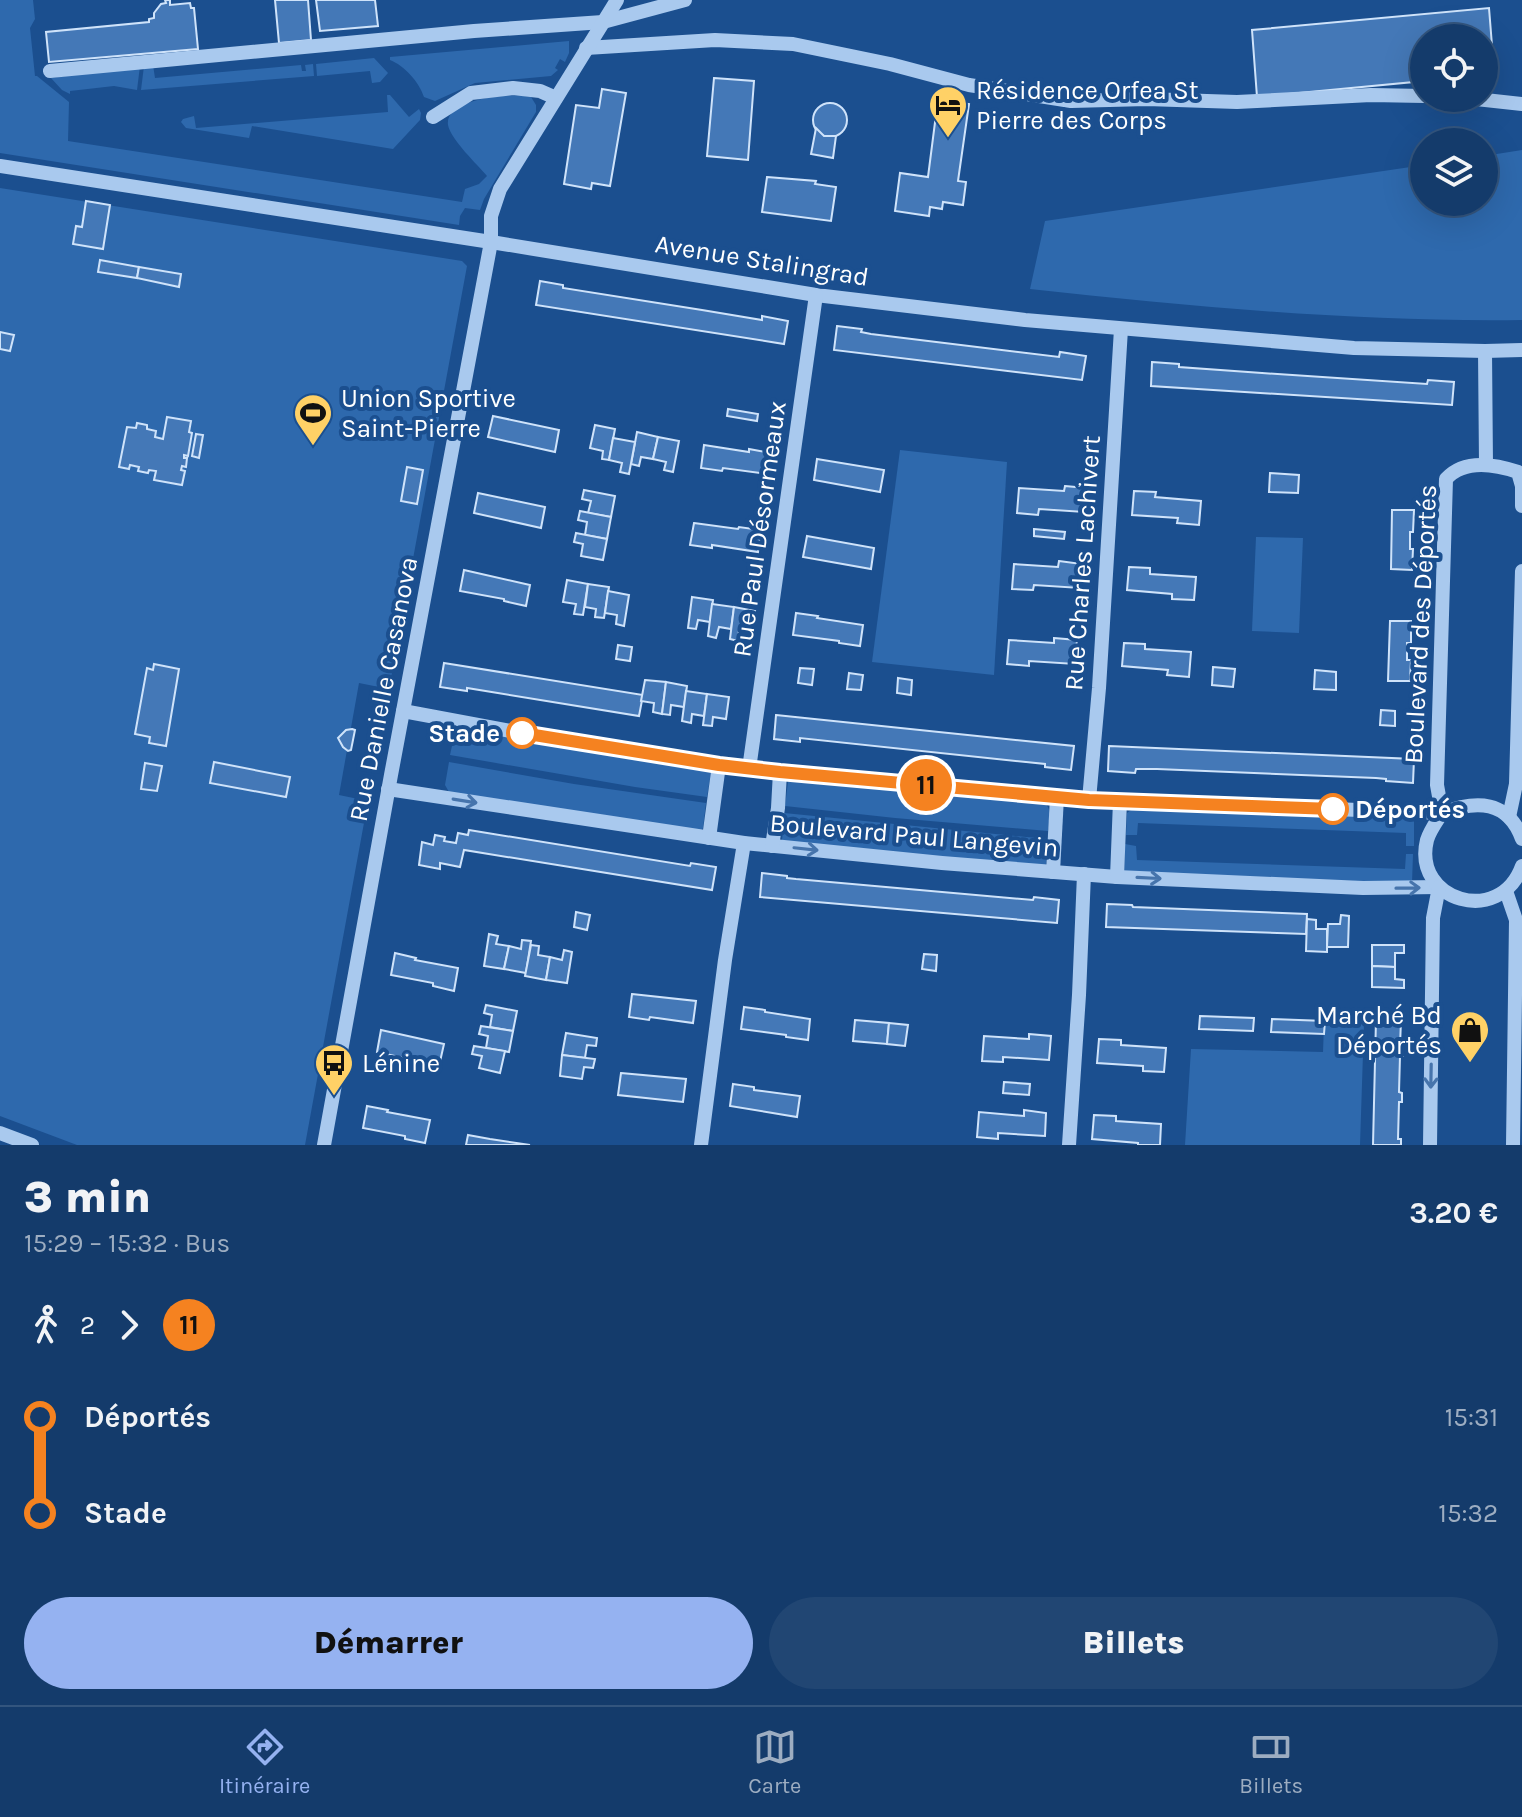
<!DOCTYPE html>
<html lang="fr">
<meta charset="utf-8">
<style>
body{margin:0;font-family:Karla,sans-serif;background:#214673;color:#f1f3f6;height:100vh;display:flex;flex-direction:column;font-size:30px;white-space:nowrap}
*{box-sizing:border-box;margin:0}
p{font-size:26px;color:#9dadc1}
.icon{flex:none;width:44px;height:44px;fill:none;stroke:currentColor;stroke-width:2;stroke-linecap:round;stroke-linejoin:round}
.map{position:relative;height:1145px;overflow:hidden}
.panel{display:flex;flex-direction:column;background:#143b6b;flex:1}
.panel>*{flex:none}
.badge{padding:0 16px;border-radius:26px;font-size:28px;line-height:52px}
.controls{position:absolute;left:1410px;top:24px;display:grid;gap:16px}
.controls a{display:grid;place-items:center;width:88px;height:88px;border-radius:50%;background:#143b6b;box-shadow:0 8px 32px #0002,0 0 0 2px #33557e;font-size:40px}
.map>.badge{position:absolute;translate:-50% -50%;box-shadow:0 0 0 4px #fff}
.legs{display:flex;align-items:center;gap:12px;height:88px;padding:0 24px;font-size:26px}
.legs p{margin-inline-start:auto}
.headline{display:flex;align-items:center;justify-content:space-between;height:136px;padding:0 24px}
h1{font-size:44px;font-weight:800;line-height:60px}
.cta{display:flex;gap:16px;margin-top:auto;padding:16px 24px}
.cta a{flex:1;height:92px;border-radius:48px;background:#95b2f1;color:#111;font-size:32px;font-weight:800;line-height:92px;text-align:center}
.cta a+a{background:#214673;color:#f1f3f6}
ul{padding:0 24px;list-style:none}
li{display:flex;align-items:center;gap:28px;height:96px;font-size:30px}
li i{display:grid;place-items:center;width:12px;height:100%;margin:0 10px;background:currentColor}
li i::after{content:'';width:20px;height:20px;margin:-10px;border:6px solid;border-radius:50%;background:#143b6b}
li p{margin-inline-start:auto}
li:first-child i{background:linear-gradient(#0000 50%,currentColor 0)}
li:last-child i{background:linear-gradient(currentColor 50%,#0000 0)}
.dock{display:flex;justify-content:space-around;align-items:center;height:112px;border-top:2px solid #33557e;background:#143b6b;font-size:22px;color:#9dadc1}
.dock a{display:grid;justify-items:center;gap:4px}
.dock .selected{color:#95b2f1}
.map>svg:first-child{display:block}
.green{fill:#2e69ad}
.building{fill:#4478b7;stroke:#cfe3fa;stroke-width:2}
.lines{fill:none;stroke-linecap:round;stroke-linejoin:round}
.minor{stroke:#a9c9ee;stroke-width:14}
.oneway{stroke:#4674ac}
.line-1-casing{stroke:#fff;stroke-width:18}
.line-1{stroke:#f58220;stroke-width:12}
.stop-1-dot{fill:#fff;stroke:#f58220;stroke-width:4}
.labels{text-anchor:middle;stroke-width:8;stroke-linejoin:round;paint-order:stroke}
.poi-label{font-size:26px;fill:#fff;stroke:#1b4f8f;text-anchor:start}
.street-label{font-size:26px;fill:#fff;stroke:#1b4f8f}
.stop-label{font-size:26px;font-weight:bold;fill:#fff;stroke:#1b4f8f;text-anchor:end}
</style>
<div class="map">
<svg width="1522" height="1145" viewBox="0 0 1522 1145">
<rect width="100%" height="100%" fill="#1b4f8f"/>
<g class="green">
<path d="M 0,0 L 33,0 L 35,19 L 30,28 L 35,76 L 37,76 L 69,102 L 68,141 L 462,202 L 465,189 L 479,184 L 487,176 C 477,164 451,140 448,125 C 444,98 514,92 531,97 L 536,105 L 536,112 L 484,199 L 480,210 L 465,208 L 460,216 L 459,225 L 0,153 Z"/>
<path d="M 569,41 L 569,53 L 565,62 L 560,59 L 555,68 L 558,70 L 551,76 L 475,83 L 435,101 L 424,97 C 419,82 405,66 390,60 L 390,57 Z"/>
<polygon points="374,58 388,73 380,82 372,83 370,71 317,76 316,64"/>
<polygon points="313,64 314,76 141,90 144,66 153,65 155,78 301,65 302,71 306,71 305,65"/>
<polygon points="140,66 137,90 114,86 70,91 70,94 62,90 51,78"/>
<polygon points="387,95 390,95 409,117 419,109 421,113 420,120 393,149 252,126 249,138 186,128 181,122 183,119 194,116 196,128 388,112"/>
<path d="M 1522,150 L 1522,320 C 1357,322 1194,307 1030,289 L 1045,221 L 1424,165 L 1424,202 L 1484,202 L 1484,156 Z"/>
<polygon points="0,188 462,261 467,266 389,689 359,683 339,795 368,801 305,1145 77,1145 0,1116"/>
<polygon points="900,450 1007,462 994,675 872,662"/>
<polygon points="1256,537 1303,538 1299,633 1252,631"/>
<polygon points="459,728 709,768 711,772 707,797 635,787 450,755 455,732"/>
<polygon points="449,762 574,784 706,803 703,828 701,831 449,792 445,785"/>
<path d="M 792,779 L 1040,801 C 1054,806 1049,819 1048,831 L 895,818 L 785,806 L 788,782 Z"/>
<polygon points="1131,810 1411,818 1414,822 1414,846 1406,846 1406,833 1138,823 1137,835 1126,835 1127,813"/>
<polygon points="784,813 1047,839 1046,864 1044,867 782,841"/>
<polygon points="1125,844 1136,846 1137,860 1405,869 1406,854 1413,854 1412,883 1124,873"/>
<polygon points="1364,1023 1360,1145 1185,1145 1191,1049 1323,1052 1324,1025"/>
</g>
<g class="building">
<polygon points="165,0 170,0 170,5 190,3 191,8 194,8 198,49 49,62 46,32 149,22 149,19 154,18 154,13 161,4 166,3"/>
<polygon points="275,0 308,0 311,40 279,43"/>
<polygon points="316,0 375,0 378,26 320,31"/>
<polygon points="1489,8 1495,83 1484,84 1484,38 1424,38 1424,81 1257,97 1252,30"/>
<polygon points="714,78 754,81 748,160 707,156"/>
<polygon points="602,89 626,93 610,186 592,183 591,189 564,184 576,105 599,108"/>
<polygon points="938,99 969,104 958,181 966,182 963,205 943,202 942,209 930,207 929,216 895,211 900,173 928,177"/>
<circle cx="830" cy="120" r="17"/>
<polygon points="816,128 824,136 836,136 833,158 811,154"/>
<polygon points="767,177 816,181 815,184 836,187 831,221 762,212"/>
<polygon points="86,201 110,205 103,249 73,244 76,226 82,227"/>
<polygon points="100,260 139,267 137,278 98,272"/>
<polygon points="139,267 181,274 179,287 137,278"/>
<polygon points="540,281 563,285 563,288 702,310 762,320 762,316 788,321 784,344 536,305"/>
<polygon points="837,326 862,329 861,332 871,334 1059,357 1060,352 1086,356 1082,380 834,350"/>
<polygon points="0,332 14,335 10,351 0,349"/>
<polygon points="1152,362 1179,364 1179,367 1262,373 1427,384 1428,380 1454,382 1452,405 1151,386"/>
<polygon points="728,409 758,414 757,421 727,416"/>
<polygon points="493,416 559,430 555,452 488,437"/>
<polygon points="167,417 191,421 189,432 192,433 188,456 184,455 184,458 187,458 186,467 182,466 181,470 185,471 182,485 154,480 156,471 149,470 148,473 138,471 139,467 130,465 129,469 119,467 127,427 136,428 137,423 147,425 147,429 156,431 155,437 163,439"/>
<polygon points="595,425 615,429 609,460 602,459 603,451 590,448"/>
<polygon points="637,432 658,437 653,459 641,457 639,466 631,464"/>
<polygon points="196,434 203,435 199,458 192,456"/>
<polygon points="658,437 679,441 673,472 664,470 666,462 653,459"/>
<polygon points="613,438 635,442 629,474 620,472 622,463 609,460"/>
<polygon points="704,445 749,452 749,449 771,453 768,474 723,468 722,471 701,468"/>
<polygon points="817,459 884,470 880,492 814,480"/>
<polygon points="407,467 423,470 417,504 401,501"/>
<polygon points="1270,473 1299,475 1298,493 1269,492"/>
<polygon points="1065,486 1086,488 1084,512 1039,509 1038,515 1017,513 1019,488 1064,491"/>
<polygon points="584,490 615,496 611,517 588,513 591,501 582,499"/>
<polygon points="1134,491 1156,492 1155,497 1201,501 1199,525 1177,523 1178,518 1132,515"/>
<polygon points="478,493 545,507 541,528 474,513"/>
<polygon points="1392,510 1414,510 1413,532 1410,532 1410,549 1413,549 1412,570 1391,569"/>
<polygon points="580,511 611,517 607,539 585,535 587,522 578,520"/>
<polygon points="694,523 738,529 739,527 761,530 758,552 712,545 712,548 690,545"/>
<polygon points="1034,529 1065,532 1064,539 1034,536"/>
<polygon points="576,533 607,539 603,560 581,556 583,544 574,542"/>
<polygon points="807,536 874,548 871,569 803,557"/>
<polygon points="1059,561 1082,564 1080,588 1034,585 1033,590 1012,589 1014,564 1058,567"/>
<polygon points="1129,567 1150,568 1150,574 1196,577 1194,600 1172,599 1172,594 1127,590"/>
<polygon points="464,570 530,585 526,606 504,601 504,599 460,591"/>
<polygon points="567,580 588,584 583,615 574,614 576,604 563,602"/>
<polygon points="588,584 609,587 604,618 595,617 596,609 585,607"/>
<polygon points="608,591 629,595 624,626 616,624 617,615 605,613"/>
<polygon points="692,597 713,600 710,622 698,620 696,629 688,628"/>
<polygon points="712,604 734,607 731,629 719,627 716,638 708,636"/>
<polygon points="734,607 755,611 752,632 739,630 738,641 730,639"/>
<polygon points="796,613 818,616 817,618 863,625 860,646 839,643 839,641 793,635"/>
<polygon points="1390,621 1411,621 1411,643 1407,643 1407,660 1411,660 1410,681 1388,681"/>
<polygon points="1054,638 1077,640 1075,664 1029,661 1029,666 1007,664 1009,640 1054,643"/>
<polygon points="1124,643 1145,644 1145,649 1191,652 1189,677 1167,675 1168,670 1122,666"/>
<polygon points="618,645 632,647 630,661 616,659"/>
<polygon points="444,663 643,695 639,716 467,688 467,691 440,687"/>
<polygon points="154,664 179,669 166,746 149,743 150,737 135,734 147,668 153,670"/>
<polygon points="1213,667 1235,669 1233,687 1212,685"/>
<polygon points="800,668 814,669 812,685 798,683"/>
<polygon points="1315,670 1336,672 1336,690 1314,689"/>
<polygon points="849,673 863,675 861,690 847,689"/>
<polygon points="898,678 912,680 911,695 897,693"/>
<polygon points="645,680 666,682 662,714 653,712 654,703 641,701"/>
<polygon points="666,682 687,686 684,707 671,705 670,715 662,714"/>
<polygon points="686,691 707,694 704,716 692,714 691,723 682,721"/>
<polygon points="707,694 729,697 726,719 713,717 712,726 703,725"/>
<polygon points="1381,710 1395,711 1395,726 1380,725"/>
<polygon points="776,715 1074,746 1071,770 1045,767 1045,764 800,738 800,742 774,739"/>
<polygon points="352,729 355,730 351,750 348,751 343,747 338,738 346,730"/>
<polygon points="1109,746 1414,759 1413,783 1386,781 1386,779 1376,778 1157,769 1136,769 1135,773 1108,771"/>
<polygon points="214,762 290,777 286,797 210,783"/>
<polygon points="145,763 162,766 157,791 141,789"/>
<polygon points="469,830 690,866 691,863 716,867 712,890 464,850 460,867 440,863 440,869 419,865 422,842 433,845 435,835 445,837 444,841 456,843 458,833 468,835"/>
<polygon points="762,873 787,876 787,878 796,879 1033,900 1034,897 1059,900 1057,923 760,897"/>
<polygon points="1107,904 1132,905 1133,907 1307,914 1306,934 1106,927"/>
<polygon points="576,912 590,915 587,930 574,927"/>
<polygon points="1341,915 1349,916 1348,947 1327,947 1328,924 1340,924"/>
<polygon points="1307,919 1316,920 1316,929 1327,929 1327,952 1306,951"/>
<polygon points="489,934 498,936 496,944 509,946 504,969 484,966"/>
<polygon points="522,940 531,941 526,973 504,969 509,946 521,949"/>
<polygon points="531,945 539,946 538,955 550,957 546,980 525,976"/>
<polygon points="1372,945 1404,945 1404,953 1395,953 1395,967 1372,966"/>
<polygon points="564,950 572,952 567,983 546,980 550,957 562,960"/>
<polygon points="395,953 416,958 415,960 458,968 454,991 433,986 433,983 391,975"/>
<polygon points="924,954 937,955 936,971 922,969"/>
<polygon points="1372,966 1395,967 1395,979 1404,980 1404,988 1372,987"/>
<polygon points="632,994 696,1001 693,1023 650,1017 649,1020 629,1017"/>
<polygon points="486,1005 517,1011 513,1031 490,1027 492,1015 484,1013"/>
<polygon points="744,1007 765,1010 765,1012 810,1019 808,1040 786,1037 786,1035 741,1029"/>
<polygon points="1200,1016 1254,1018 1253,1031 1199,1029"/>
<polygon points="1272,1019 1325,1021 1324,1034 1271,1032"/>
<polygon points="1376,1019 1401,1020 1400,1046 1403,1046 1403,1056 1400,1056 1399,1092 1402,1093 1402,1102 1399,1102 1398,1139 1401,1139 1401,1145 1373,1145"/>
<polygon points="855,1020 889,1023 887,1044 853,1041"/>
<polygon points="889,1023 908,1025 905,1046 887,1044"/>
<polygon points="481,1026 513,1031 509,1052 486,1048 488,1036 479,1034"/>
<polygon points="381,1030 444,1044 439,1066 377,1052"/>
<polygon points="566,1033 597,1038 596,1046 587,1045 585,1058 562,1055"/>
<polygon points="1029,1034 1051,1036 1049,1060 1003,1057 1003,1062 982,1061 984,1036 1029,1039"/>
<polygon points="1099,1039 1121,1040 1121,1045 1166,1048 1164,1072 1143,1071 1143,1066 1097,1063"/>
<polygon points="474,1046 505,1051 500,1073 479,1068 482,1056 472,1054"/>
<polygon points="562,1055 595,1059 593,1068 584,1067 582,1079 560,1076"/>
<polygon points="621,1073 686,1079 683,1102 618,1095"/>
<polygon points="1004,1082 1030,1084 1029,1095 1003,1093"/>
<polygon points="733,1084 754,1087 754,1090 800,1096 797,1117 730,1106"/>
<polygon points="367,1106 388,1110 387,1112 430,1120 425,1143 405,1139 405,1136 363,1128"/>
<polygon points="1024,1110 1046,1113 1045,1136 998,1133 998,1139 977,1137 979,1112 1024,1116"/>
<polygon points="1094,1115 1116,1116 1116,1121 1161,1124 1160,1145 1138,1145 1138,1143 1092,1139"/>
<polygon points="468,1135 490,1139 530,1145 466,1145"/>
</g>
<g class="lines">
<g class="minor">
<polyline points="586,48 715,40 793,44 890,64 969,85 1071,101 1147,99 1237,102 1371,95 1424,96"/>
<polyline points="50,71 474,31 603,22 685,0"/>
<polyline points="1467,98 1522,104"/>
<polyline points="433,117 471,93 513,88 540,91 556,98"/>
<polyline points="0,166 491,242 816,295 1025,320 1354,348 1485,351 1522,350"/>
<polyline points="1485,351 1486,465"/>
<polyline points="403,711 522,733 719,765 780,772 1089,800 1442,813"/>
<polyline points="749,769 816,295"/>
<polyline points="388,789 744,843 942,863 1117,877 1363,888 1439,887"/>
<polyline points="1089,800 1099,688 1121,329"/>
<path d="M 1442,813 L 1437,785 L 1446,479 C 1464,459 1494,464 1518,472 L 1522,486 L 1522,506"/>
<polyline points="1509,817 1516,784 1522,571"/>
<polyline points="709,838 719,765"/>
<path d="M 1522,839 C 1508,800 1476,800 1442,813 C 1437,821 1430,830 1427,840 C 1412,901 1500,927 1522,866"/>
<polyline points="772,846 778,808 780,772"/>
<polyline points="1053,872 1057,797"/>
<polyline points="1117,877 1120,801"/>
<polyline points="1506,891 1516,920 1513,1145"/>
<polyline points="0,1133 32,1145"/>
<polyline points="324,1145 391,775 491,242 491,216 500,189 617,0"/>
<polyline points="701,1145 725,960 744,843"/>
<polyline points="1069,1145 1079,995 1084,874"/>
<polyline points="1430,1145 1433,918 1439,887"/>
</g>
</g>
<defs><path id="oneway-shaft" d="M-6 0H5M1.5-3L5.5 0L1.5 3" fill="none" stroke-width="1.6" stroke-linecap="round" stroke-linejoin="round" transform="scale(2)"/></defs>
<g class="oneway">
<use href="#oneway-shaft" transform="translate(465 801) rotate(9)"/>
<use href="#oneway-shaft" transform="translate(806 849) rotate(6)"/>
<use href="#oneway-shaft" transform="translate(1149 878) rotate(3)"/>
<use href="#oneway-shaft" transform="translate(1408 888) rotate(-1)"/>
<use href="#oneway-shaft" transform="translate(1431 1076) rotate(91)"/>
</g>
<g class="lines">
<g class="line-1-casing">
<polyline id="line-1" points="522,733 719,765 780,772 1089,800 1333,809"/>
</g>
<use href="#line-1" class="line-1"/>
</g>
<defs>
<g id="hotel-pin" transform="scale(2)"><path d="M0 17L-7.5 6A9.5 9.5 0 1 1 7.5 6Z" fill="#ffd166" stroke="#1b4f8f"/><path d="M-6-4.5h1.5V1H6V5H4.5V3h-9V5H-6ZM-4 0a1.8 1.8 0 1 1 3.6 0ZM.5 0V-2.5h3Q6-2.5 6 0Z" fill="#111"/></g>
<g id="stadium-pin" transform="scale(2)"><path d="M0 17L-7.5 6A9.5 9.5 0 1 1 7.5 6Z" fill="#ffd166" stroke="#1b4f8f"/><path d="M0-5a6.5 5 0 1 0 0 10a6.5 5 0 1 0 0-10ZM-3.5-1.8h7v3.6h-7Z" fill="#111"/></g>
<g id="shop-pin" transform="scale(2)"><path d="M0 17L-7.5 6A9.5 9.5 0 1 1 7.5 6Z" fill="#ffd166" stroke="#1b4f8f"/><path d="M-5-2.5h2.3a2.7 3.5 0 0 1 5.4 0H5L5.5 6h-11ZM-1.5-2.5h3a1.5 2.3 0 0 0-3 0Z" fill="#111"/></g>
<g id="bus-pin" transform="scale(2)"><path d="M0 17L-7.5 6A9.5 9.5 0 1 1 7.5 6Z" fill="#ffd166" stroke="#1b4f8f"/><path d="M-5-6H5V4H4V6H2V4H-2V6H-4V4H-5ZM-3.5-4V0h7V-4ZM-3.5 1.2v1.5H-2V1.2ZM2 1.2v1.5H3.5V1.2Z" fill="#111"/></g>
</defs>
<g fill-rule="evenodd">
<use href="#hotel-pin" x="948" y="105"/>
<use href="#stadium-pin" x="313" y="413"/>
<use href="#shop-pin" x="1470" y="1030"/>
<use href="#bus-pin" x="334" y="1063"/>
</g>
<g class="stop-1-dot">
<circle cx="522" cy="733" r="14"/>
<circle cx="1333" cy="809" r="14"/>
</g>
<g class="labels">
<g class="poi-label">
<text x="976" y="99">Résidence Orfea St<tspan x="976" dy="30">Pierre des Corps</tspan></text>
<text x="341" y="407">Union Sportive<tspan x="341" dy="30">Saint-Pierre</tspan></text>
<text x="1442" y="1024" text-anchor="end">Marché Bd<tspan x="1442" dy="30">Déportés</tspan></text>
<text x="362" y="1072">Lénine</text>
</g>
<g class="street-label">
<text transform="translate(762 260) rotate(9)" y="9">Avenue Stalingrad</text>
<text transform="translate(759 529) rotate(-82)" y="9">Rue Paul Désormeaux</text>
<text transform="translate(1082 563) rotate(-86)" y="9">Rue Charles Lachivert</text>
<text transform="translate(1420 624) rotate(-87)" y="9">Boulevard des Déportés</text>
<text transform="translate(383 689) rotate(-79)" y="9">Rue Danielle Casanova</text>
<text transform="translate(914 835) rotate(5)" y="9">Boulevard Paul Langevin</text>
</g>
<g class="stop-label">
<text x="500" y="742">Stade</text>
<text x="1355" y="818" text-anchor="start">Déportés</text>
</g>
</g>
</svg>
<div class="controls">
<a><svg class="icon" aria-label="locate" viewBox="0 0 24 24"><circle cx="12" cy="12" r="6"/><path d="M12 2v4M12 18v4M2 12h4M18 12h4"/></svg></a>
<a><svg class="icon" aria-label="layers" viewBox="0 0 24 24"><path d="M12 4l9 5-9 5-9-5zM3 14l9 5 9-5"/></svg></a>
</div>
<b class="badge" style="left:926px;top:785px;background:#f58220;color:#111">11</b>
</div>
<section class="panel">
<div class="headline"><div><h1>3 min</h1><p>15:29 – 15:32 · Bus</p></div><b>3.20 €</b></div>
<div class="legs"><svg class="icon" aria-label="walk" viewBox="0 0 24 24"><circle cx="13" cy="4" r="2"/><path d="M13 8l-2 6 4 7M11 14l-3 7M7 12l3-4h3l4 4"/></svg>2<svg class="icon" aria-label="forward" viewBox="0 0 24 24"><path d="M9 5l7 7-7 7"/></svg><b class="badge" style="background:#f58220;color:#111">11</b></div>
<ul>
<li><i style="color:#f58220"></i><b>Déportés</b><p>15:31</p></li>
<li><i style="color:#f58220"></i><b>Stade</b><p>15:32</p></li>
</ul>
<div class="cta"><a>Démarrer</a><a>Billets</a></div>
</section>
<nav class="dock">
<a class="selected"><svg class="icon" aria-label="directions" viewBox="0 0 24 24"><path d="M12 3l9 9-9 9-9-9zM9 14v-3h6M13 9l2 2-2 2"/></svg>Itinéraire</a>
<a><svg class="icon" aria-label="map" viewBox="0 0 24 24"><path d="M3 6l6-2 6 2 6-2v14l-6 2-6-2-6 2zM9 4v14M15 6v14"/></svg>Carte</a>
<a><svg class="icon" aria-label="tickets" viewBox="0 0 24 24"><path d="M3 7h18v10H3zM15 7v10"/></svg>Billets</a>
</nav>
